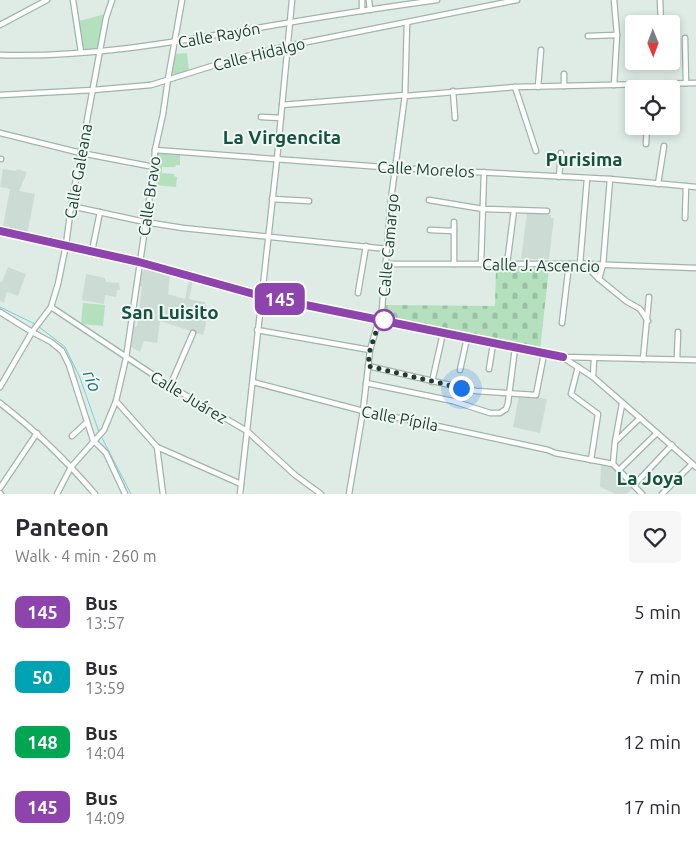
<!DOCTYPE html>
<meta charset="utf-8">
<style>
body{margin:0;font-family:Ubuntu,sans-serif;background:#f7f7f7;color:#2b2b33;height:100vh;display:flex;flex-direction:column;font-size:19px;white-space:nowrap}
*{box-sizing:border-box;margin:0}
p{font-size:16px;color:#7c7c81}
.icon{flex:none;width:28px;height:28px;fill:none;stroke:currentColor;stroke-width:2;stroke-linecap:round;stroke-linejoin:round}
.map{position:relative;height:494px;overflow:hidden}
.details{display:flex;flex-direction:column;background:#fff;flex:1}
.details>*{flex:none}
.badge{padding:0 10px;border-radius:8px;font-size:18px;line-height:32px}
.needle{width:32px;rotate:179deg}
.tools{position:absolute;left:625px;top:15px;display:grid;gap:10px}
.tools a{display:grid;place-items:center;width:55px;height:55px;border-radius:5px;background:#fff;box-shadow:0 2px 8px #0003;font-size:25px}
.you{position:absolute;width:25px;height:25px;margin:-12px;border:4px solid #fff;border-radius:50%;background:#1a73e8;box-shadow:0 0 0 8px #1a73e833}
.map>.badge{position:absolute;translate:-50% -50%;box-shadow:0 0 0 2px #fff}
.round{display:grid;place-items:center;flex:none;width:52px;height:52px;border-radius:5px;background:#f7f7f7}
.summary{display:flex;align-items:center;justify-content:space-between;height:85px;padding:0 15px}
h1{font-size:24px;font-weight:700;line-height:38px}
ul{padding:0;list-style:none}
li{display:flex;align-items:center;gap:15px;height:65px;padding:0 15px}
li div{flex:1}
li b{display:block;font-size:19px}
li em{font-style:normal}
li .badge{min-width:55px;font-weight:700;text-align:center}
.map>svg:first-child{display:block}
.built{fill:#ccdcd4}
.cemetery{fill:url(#cemetery-stones)}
.green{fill:#b4e0be}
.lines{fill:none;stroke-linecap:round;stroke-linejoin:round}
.stream{stroke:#7eced8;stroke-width:1}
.minor-casing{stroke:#a0b4ac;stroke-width:7}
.minor{stroke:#fff;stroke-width:4.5}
.line-casing{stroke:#fff;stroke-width:11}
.line{stroke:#8e44ad;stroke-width:8}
.walk{stroke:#1d3d33;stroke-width:5;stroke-dasharray:0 9}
.stop-dot{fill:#fff;stroke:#8e44ad;stroke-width:2.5}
.labels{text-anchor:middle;stroke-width:4;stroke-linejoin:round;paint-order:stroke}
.street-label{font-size:16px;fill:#1d3d33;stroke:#eff8f3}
.water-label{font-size:18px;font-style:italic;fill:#11717f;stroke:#eff8f3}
.quarter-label{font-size:19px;font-weight:bold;fill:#175141;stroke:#eff8f3}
</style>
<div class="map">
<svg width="696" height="494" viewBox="0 0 696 494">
<defs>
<pattern id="cemetery-stones" width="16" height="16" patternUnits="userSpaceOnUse" patternTransform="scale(1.25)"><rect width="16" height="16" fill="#b4e0be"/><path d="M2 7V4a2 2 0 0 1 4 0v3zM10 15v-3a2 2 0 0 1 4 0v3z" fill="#9ac1a4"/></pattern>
</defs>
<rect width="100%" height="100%" fill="#deece5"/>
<g class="built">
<polygon points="3,169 16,171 17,169 27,172 19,191 35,194 27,235 2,231 10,189 0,187"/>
<polygon points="527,213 551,215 551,218 554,218 549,259 521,259"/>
<polygon points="8,267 26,274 18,296 7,292 4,303 0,301 0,282 2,282"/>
<polygon points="146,268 170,274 168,294 185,299 189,279 193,280 189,299 205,302 206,324 203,335 160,321 157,343 144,341 140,352 131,347 134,327 137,326 142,287 139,286 140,275"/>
<polygon points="86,274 105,278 106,282 119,283 120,290 117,290 116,297 105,295 104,304 82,300"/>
<polygon points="519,395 547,399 540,433 513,427"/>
<polygon points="601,464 613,466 633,488 626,494 616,494 600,487"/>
</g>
<polygon class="cemetery" points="496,268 549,268 540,350 384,319 385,305 495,306"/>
<g class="green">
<polygon points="105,14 99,50 83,50 79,21"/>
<polygon points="187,53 189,71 175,75 172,73 175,54"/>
<polygon points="158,153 180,155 180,165 176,165 175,167 162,167 162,173 174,174 174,176 177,177 176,187 155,185"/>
<polygon points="83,303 105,305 103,326 81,324"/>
</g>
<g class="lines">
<g class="stream">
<polyline points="0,307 35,324"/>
<polyline points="38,326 65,347 80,378 99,432"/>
<polyline points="101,436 131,494"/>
</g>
<g class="minor-casing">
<g id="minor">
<polyline points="73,0 81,52"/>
<polyline points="369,0 370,10"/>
<polyline points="614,0 617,35 614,85"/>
<polyline points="660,0 661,24"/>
<polyline points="362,11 362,0"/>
<polyline points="0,25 47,0"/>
<polyline points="588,36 617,35"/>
<polyline points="685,38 686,83"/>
<path d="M 0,55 C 96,58 192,39 287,23 C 337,14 387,7 437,0"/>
<polyline points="564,74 564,86"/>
<polyline points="515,87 536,151"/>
<polyline points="538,87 541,50"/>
<polyline points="453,91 455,118"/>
<polyline points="0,95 93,90 151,85 228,61 287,46 517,0"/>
<polyline points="405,96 515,87 696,83"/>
<polyline points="282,105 405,95"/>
<polyline points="261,117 281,118"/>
<polyline points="0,133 81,153 154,167"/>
<polyline points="646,144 647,126"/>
<polyline points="155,150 396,168 610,179 696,187"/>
<polyline points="0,159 1,159"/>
<polyline points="559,177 561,153"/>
<polyline points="658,184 664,146"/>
<polyline points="272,199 309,201"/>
<polyline points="429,200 483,209 547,211"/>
<polyline points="71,206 145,222 183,228 387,249"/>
<polyline points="685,218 686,186"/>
<polyline points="430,230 454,231"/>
<polyline points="0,231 139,262 261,295 515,348 563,357 696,360"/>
<polyline points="92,251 100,212"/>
<polyline points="386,264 584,264 696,268"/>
<polyline points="454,264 454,222"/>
<polyline points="481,264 484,172"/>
<polyline points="507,264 514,210"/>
<polyline points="580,264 587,179"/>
<polyline points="584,264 599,279 626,301 640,309 648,321"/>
<polyline points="599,279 603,265 610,179"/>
<polyline points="358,293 366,246"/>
<polyline points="51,307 170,386 247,431 295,475 321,494"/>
<polyline points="0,312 32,332 51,342 62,351 69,365 93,440 106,453 125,494"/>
<polyline points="562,323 569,264"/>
<polyline points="257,330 370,350"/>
<polyline points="564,358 593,377 696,467"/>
<polyline points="643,359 649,297"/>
<polyline points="677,359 678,332"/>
<polyline points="368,366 476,391 536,395 544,354"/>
<polyline points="578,367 571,394 598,414 591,460"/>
<polyline points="489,369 493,344"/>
<polyline points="460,370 467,338"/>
<polyline points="593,377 594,358"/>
<polyline points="253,382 363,411 419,422 548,450 555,453 613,464 642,494"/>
<polyline points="432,382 443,333"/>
<polyline points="366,383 453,401 490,413 500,413 506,409 508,403 515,348"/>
<polyline points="170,386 193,333"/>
<polyline points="0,387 32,332 51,307 58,284 66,245 71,206 106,18 112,0"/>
<polyline points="116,401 157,447 241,484"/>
<path d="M 0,403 C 35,430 66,460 95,494"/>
<polyline points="72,436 87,422"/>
<polyline points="616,441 640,418"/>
<polyline points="157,447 163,494"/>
<polyline points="613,464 615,442 622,404"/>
<polyline points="619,470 657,433"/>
<polyline points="634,485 672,445"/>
<polyline points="0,488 37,433"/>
<polyline points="0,493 1,494"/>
<polyline points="57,494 71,467 104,430 116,401 126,358 154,167 155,150 163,114 168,79 182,0"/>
<polyline points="240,494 277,159 292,0"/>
<polyline points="349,494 363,411 370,350 382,309 391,199 405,95 407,23"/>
<polyline points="662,494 692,464"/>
</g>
</g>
<use href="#minor" class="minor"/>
</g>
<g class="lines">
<g class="line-casing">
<polyline id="line" points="0,231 139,262 261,296 563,357"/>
</g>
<use href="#line" class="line"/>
<polyline class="walk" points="384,320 380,320 370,350 368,366 461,388"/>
</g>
<circle class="stop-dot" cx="384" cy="320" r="10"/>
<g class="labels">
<g class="street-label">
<text transform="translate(219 35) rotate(-10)" y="6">Calle Rayón</text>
<text transform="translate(259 54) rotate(-14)" y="6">Calle Hidalgo</text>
<text transform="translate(426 169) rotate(3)" y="6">Calle Morelos</text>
<text transform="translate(78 171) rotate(-80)" y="6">Calle Galeana</text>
<text transform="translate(149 196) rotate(-82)" y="6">Calle Bravo</text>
<text transform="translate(388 245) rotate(-85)" y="6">Calle Camargo</text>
<text transform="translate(541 265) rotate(1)" y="6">Calle J. Ascencio</text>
<text transform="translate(189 397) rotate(31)" y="6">Calle Juárez</text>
<text transform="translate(400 418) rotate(11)" y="6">Calle Pípila</text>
</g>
<g class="water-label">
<text transform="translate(92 381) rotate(69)" y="6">río</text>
</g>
<g class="quarter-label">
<text x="282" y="144">La Virgencita</text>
<text x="584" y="166">Purisima</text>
<text x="170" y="319">San Luisito</text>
<text x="650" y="485">La Joya</text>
</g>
</g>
</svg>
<div class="tools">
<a><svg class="needle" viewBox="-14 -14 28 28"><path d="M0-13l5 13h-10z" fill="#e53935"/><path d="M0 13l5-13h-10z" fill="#7c7c81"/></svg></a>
<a><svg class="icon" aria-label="locate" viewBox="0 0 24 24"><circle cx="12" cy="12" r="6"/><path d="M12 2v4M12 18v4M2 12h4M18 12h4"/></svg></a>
</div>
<div class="you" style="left:461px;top:388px"></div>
<b class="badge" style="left:280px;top:299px;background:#8e44ad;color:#fff">145</b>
</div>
<section class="details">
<div class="summary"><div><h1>Panteon</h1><p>Walk · 4 min · 260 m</p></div><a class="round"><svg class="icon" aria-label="heart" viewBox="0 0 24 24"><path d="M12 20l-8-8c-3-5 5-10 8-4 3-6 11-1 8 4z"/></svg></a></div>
<ul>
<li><span class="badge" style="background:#8e44ad;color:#fff">145</span><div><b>Bus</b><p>13:57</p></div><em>5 min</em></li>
<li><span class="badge" style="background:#00a3b4;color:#fff">50</span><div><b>Bus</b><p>13:59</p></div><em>7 min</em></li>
<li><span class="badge" style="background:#00a651;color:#fff">148</span><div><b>Bus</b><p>14:04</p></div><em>12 min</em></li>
<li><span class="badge" style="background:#8e44ad;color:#fff">145</span><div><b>Bus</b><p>14:09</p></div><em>17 min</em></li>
</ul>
</section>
